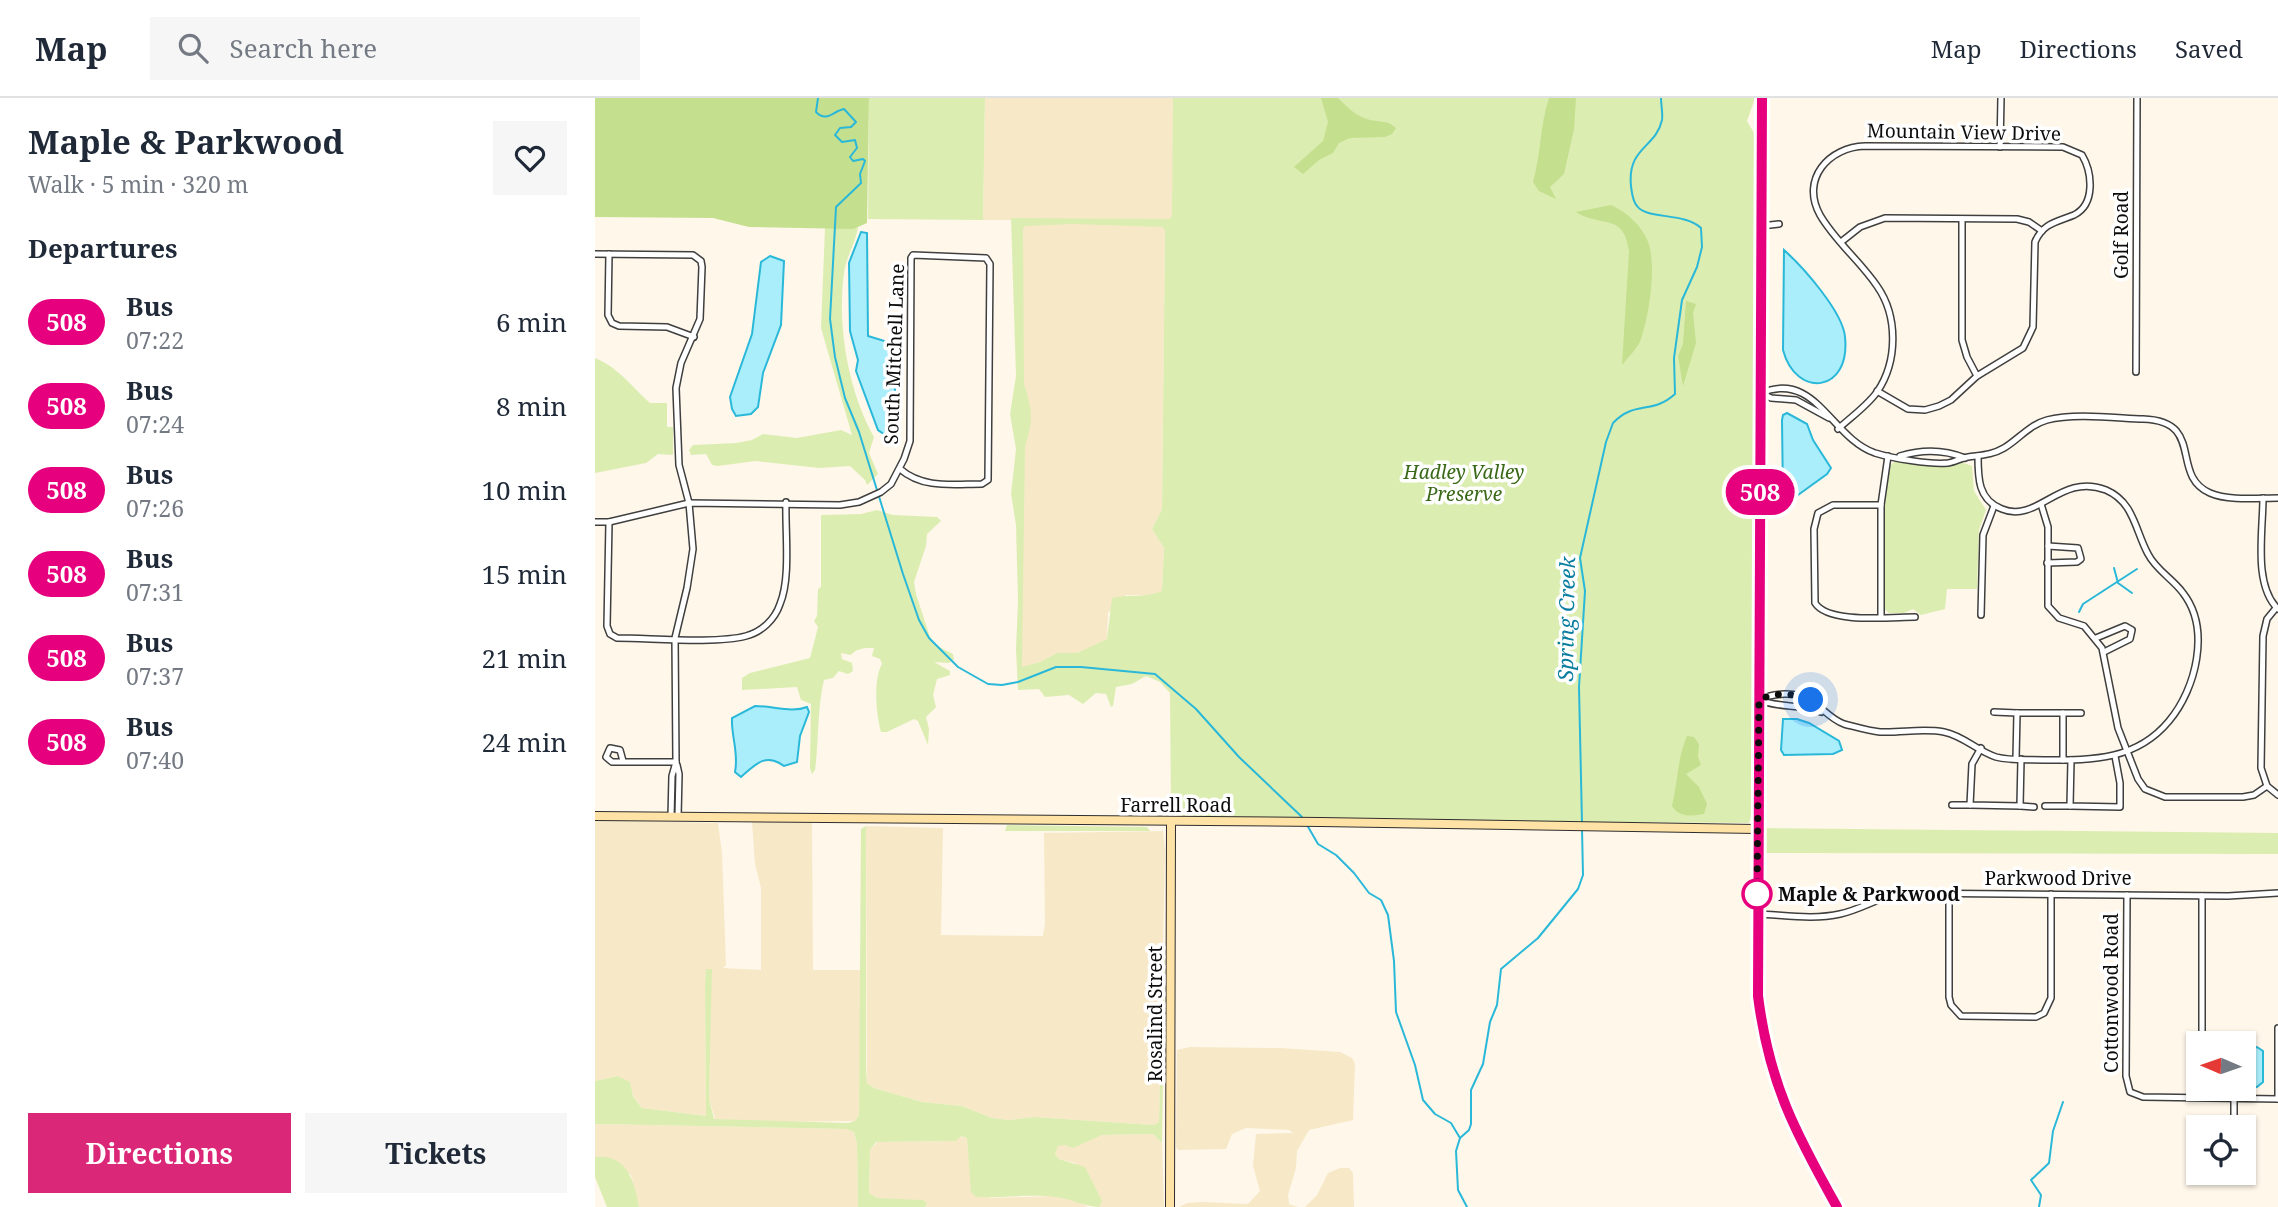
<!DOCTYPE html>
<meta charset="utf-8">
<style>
body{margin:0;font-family:"Noto Serif",serif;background:#f6f6f7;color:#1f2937;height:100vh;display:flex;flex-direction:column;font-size:26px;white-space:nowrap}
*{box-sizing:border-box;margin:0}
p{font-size:23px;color:#747a83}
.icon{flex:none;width:38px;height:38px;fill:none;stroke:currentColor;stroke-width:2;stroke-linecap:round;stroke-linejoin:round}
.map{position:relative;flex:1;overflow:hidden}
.sheet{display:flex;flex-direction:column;background:#fff;width:595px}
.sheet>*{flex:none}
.badge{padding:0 14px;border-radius:23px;font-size:24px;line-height:46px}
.needle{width:46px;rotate:272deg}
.tools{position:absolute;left:1591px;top:933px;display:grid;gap:14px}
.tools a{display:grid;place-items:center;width:70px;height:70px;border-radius:0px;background:#fff;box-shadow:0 2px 5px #0004;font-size:35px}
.you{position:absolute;width:35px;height:35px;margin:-18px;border:5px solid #fff;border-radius:50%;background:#1a73e8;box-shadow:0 0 0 10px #1a73e833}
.map>.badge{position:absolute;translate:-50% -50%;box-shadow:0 0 0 4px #fff}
h2{padding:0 28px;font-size:26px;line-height:63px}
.round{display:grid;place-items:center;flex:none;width:74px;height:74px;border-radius:0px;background:#f6f6f7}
.head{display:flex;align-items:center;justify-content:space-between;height:119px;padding:0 28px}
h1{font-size:33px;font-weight:700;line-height:52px}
.cta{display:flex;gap:14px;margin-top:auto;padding:14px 28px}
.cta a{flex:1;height:80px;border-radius:0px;background:#db2777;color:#fff;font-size:28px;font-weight:700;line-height:80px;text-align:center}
.cta a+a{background:#f6f6f7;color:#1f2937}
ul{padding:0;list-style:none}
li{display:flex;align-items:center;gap:21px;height:84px;padding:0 28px}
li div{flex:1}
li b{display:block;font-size:26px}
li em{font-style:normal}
li .badge{min-width:77px;font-weight:700;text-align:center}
header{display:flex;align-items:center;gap:42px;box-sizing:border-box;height:98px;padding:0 35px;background:#fff;border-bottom:2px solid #e0e1e3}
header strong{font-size:33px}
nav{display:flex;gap:38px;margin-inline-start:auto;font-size:24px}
.search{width:490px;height:63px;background:#f6f6f7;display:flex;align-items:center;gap:18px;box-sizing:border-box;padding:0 24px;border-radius:0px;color:#747a83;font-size:26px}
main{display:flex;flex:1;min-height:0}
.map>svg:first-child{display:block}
.farmland{fill:#f7e9c8}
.green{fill:#dcedb1;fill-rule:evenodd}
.forest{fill:#c4df8e}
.water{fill:#aaeefc;stroke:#2ab8d9;stroke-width:2}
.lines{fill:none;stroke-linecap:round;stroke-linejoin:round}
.stream{stroke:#2ab8d9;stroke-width:2}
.street-casing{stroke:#3f3f3f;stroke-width:8}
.secondary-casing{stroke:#2e2e2e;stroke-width:10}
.primary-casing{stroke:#1d1d1d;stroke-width:11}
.street{stroke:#fff;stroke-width:5}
.secondary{stroke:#ffe2a5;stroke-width:8}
.primary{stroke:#ffb45a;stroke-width:9}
.line-casing{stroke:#fff;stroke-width:16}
.line{stroke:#e6007e;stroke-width:10}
.walk{stroke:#0c0c0c;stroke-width:7;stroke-dasharray:0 12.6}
.stop-dot{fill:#fff;stroke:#e6007e;stroke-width:3.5}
.labels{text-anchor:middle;stroke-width:7;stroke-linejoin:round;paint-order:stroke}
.street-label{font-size:19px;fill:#0c0c0c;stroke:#fff}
.park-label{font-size:19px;font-style:italic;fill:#396817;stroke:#fff}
.stop-label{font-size:19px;font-weight:bold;fill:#0c0c0c;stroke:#fff;text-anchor:start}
.water-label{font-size:21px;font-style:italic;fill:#0b7ea0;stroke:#fff}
</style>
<header>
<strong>Map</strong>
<div class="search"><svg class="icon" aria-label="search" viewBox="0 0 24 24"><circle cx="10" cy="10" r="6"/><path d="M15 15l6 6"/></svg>Search here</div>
<nav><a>Map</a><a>Directions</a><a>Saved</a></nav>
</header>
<main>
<section class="sheet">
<div class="head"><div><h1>Maple &amp; Parkwood</h1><p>Walk · 5 min · 320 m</p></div><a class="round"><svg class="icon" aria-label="heart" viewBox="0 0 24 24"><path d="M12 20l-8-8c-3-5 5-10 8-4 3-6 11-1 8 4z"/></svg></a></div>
<h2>Departures</h2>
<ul>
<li><span class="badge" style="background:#e6007e;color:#fff">508</span><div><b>Bus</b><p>07:22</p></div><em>6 min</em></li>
<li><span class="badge" style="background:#e6007e;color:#fff">508</span><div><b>Bus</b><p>07:24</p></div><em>8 min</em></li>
<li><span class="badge" style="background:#e6007e;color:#fff">508</span><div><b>Bus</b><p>07:26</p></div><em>10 min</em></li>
<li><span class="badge" style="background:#e6007e;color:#fff">508</span><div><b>Bus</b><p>07:31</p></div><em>15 min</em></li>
<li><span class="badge" style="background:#e6007e;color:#fff">508</span><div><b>Bus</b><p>07:37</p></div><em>21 min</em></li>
<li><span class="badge" style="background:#e6007e;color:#fff">508</span><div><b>Bus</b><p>07:40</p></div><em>24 min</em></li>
</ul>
<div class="cta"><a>Directions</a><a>Tickets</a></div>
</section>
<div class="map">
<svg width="1683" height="1109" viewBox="0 0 1683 1109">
<rect width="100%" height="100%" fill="#fff7ea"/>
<g class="farmland">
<polygon points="390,0 583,0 582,121 570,133 567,411 557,431 569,450 567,494 560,497 531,497 513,515 512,541 501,547 482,555 462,555 445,564 423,571 426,122 388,122"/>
<polygon points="0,722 123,725 127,755 131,867 128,870 166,872 166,790 160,766 157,724 217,724 218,872 266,872 264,1017 260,1023 176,1024 120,1021 114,1001 116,871 111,872 110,886 111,1018 47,1010 38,997 35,985 23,978 0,983"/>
<polygon points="271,728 348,730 346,837 448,838 450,826 449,735 568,733 570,753 564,1024 558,1027 439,1019 414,1022 397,1020 367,1008 327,1004 279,990 272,985"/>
<polygon points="595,949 686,950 745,954 757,960 760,966 758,1022 714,1032 702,1053 701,1070 693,1097 694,1106 703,1109 584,1109 592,1105 608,1104 653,1106 665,1093 658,1068 661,1036 698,1035 694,1032 651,1030 637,1036 631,1051 583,1052 581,1049 582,952"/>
<polygon points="0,1026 251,1031 259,1034 262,1046 263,1109 44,1109 36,1077 7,1059 0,1059"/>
<polygon points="558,1036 567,1045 569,1109 499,1109 504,1108 480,1065 464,1061 460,1056 462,1048 507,1037"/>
<polygon points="365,1038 372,1040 374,1060 395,1100 457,1098 477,1100 493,1109 330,1109 332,1105 282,1100 274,1095 275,1052 282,1044 355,1043"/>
<polygon points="745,1070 754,1070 758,1075 759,1109 710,1109 722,1097 733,1075"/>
</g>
<g class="green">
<polygon points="274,0 390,0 388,122 273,121"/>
<path d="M 578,0 L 1160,0 L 1152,23 L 1159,35 L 1161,54 L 1158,712 L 1154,725 L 576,721 L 575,595 L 565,584 L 551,578 L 537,586 L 521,589 L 518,608 L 516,609 L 511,596 L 501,595 L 488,606 L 474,597 L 450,599 L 444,591 L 423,592 L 421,551 L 423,503 L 421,427 L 416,396 L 421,351 L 415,316 L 421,278 L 416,120 L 574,121 L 577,118 ZM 477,126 L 568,129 L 570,133 L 567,411 L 557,431 L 569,450 L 567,493 C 552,500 533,496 517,500 L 512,541 L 482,555 L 462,555 L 445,564 L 427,569 L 430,349 C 438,322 438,313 429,286 L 428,131 L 430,128 Z"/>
<path d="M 263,129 C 261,144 251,159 249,175 C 242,229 253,292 279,339 L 274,355 L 283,376 L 272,387 L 270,382 L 255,368 L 224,370 L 160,363 L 123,368 L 117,367 L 111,356 L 96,357 L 94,352 L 98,347 L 141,345 L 157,342 L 168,336 L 202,340 L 246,332 L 257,337 L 226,230 L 230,130 Z"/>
<path d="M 0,260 C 24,270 36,288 55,305 L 72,305 L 72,329 L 78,329 L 78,357 L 63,356 L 51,365 L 0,375 Z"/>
<polygon points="1300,363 1344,368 1366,364 1377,368 1379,393 1391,412 1384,432 1382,491 1352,491 1350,511 1326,517 1318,511 1309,515 1294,515 1288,510 1289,414 1295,368"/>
<path d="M 282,412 L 298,417 L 342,419 L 346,423 L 332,436 L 331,448 L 319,484 L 321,496 L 335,539 L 342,548 L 358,556 L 359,561 L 354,565 L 339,564 L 355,573 L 355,577 L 342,581 L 338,597 L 341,609 L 331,619 L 334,631 L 333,647 L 323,623 L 319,621 L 292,634 L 286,634 C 281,616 278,581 287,566 L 285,561 L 277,558 L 279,550 C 271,550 261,550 256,557 L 246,555 L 247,561 L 257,565 L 258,573 L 253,576 L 244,573 L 238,580 L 229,582 C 222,611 224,643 220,672 L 217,676 L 215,670 L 216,606 L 206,602 L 202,589 L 147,592 L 147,580 L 155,575 L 215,560 L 223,529 L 219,523 L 222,518 L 223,491 L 226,489 L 226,417 L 266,416 Z"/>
<polygon points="412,727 552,729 555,733 410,733"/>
<path d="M 271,728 L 271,968 L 272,985 L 279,990 L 327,1004 L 367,1008 L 397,1020 L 414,1022 L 439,1019 L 558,1027 L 564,1024 L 568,857 L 570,857 L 567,1045 L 558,1036 L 507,1037 L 478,1050 L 470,1047 L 463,1048 L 460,1056 L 464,1061 L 490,1069 L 507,1103 L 504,1109 C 489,1109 476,1100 460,1099 C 434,1096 407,1100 381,1099 L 376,1094 L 372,1040 L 366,1038 L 361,1043 L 355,1043 L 281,1044 L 275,1052 L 274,1095 L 282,1100 L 328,1102 L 332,1105 L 330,1109 L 263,1109 L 262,1046 L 259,1034 L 251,1031 L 0,1026 L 0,983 L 23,978 L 35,984 L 38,998 L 47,1010 L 111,1018 L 110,886 L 111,871 L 117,871 L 114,1001 L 119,1021 L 253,1025 L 260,1023 L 264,1017 L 266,731 Z"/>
<polygon points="1167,730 1683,735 1683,756 1167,755"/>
<path d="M 0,1059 C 32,1056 39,1082 44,1109 L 12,1109 L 0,1079 Z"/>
</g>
<g class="forest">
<polygon points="0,0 274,0 272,125 258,131 154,129 118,120 0,119"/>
<path d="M 726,0 L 743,0 C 751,8 761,18 772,21 C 783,25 792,21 801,30 L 797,36 L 790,39 L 755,40 L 744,45 L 738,55 L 724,62 L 708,76 L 699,69 L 728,43 L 733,24 Z"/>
<path d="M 954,0 L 981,0 L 979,31 L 969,76 L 955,89 L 961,101 L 944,93 L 938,84 C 946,56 945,27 954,0 Z"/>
<path d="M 1016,107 C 1032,114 1047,128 1053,144 C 1062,167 1054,218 1046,241 C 1043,250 1033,259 1027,267 L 1034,153 C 1029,114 1006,130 981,114 Z"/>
<polygon points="1091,203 1101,206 1098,215 1101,245 1088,288 1083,258 1088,246"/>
<path d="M 1092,638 L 1099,639 L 1104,646 L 1103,659 L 1106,667 L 1091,676 L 1104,689 L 1112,706 L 1109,716 C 1096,718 1085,720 1077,708 C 1083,684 1082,661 1092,638 Z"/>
</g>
<g class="water">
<polygon points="266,134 272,135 273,238 296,245 304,340 299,343 283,332 261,273 263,262 255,233 254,165"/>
<path d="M 1189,152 C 1208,169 1248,214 1250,239 C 1256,295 1201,301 1188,252 Z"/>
<polygon points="175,158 189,163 186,227 168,275 163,309 156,316 141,318 137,311 135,299 157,236 166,164"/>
<polygon points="1192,315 1212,326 1218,342 1236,370 1232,376 1192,405 1188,400 1187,322 1188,317"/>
<path d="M 160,608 C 178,608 197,615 212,609 L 214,614 L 205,638 L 202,664 L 189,668 C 170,654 160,667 146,679 L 140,674 C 144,655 136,638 137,620 Z"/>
<polygon points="1188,621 1202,621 1214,625 1244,643 1247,652 1238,656 1189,657 1186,652"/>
<polygon points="1662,949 1668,953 1668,984 1662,989 1649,988 1649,960 1651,952"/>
</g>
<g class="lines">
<g class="stream">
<path d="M 223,0 L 221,14 C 232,25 238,13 249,11 L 261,24 L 256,29 L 245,30 L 240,37 L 247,44 L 260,42 L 262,50 L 255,59 L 258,63 L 268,61 L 270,63 L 265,76 L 266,85 L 241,109 L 235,221 L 240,259 L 250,300 L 264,334 L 308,476 L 324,522 L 334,540 L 363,569 L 393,586 L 407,587 L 423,584 L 461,569 L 486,569 L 560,576 L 601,611 L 644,659 L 707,719"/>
<polyline points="1519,470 1523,485 1537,495"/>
<polyline points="1484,514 1488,506 1542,471"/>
<path d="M 987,725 L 984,589 L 990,493 L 985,460 L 1011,344 L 1018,325 C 1040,302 1057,317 1080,296 L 1079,260 L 1087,202 L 1102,169 L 1107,149 L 1106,130 C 1090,114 1052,122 1042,108 C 1037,102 1037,95 1036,88 C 1032,49 1061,50 1067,22 C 1068,15 1066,7 1066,0"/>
<polyline points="712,727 723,746 741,757 759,775 774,795 786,802 793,817 799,863 801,914 820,967 828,1002 840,1016 856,1025 865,1040"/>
<polyline points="872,1109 863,1092 861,1053 865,1040 874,1032 876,1026 876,992 888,966 895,924 902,907 906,871 943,840 983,791 988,777 987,731"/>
<polyline points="1444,1109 1446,1097 1436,1082 1454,1065 1458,1033 1468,1004"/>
</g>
<g class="street-casing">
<g id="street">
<polyline points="1405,49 1406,0"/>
<polyline points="1367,121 1367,242 1372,259 1382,278"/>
<polyline points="1166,128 1184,126"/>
<polyline points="1246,144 1265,129 1290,120 1422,121 1434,124 1447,133"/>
<polyline points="0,156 98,157 106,163 107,169 105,221 86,265 81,290 84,367 94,405 98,451 92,490 80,540 81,664 77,678 76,719"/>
<polyline points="14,156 13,217 17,225 24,228 72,229 99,239"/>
<polyline points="1541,274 1542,0"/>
<path d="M 1166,295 C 1221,272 1236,340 1280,355 C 1296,360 1336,367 1353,365 C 1360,364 1366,360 1373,359 C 1386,357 1397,357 1409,350 C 1424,341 1434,327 1452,322 C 1479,315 1520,320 1548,321 C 1611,323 1574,377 1615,395 C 1633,403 1663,400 1683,400"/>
<polyline points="1166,295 1176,300 1201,302 1234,320"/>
<path d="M 1243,331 C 1256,319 1272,308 1282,294 C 1303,263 1303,218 1282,188 C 1265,163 1240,143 1225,117 C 1205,81 1234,49 1270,48 L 1468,49 L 1487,57 C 1497,74 1501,106 1479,117 C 1462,124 1448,125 1440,144 L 1438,229 L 1428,250 L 1382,278 L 1356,302 L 1344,308 L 1330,312 L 1313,311 L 1282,293"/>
<path d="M 1305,358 C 1328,351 1348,351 1370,360"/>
<path d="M 1668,400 C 1668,433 1658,487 1683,511"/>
<polyline points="1446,406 1453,429 1453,508 1464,520 1489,528 1507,550 1523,630 1543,681 1550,691 1570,699 1648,699 1659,697 1672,688"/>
<path d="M 1286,407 L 1238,407 L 1223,415 L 1219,431 L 1220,505 C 1233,526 1296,519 1320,519"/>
<path d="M 0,424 L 14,424 L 94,405 L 245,407 L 264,404 L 286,394 L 296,386 L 309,361 L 315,343 L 316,160 L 318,157 L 391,160 L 395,166 L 393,382 L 387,386 C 358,386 328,391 305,371"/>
<path d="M 14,424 L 12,528 L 15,536 L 22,540 C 56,540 121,546 151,538 C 167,534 180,521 185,506 C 196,480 190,433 191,404"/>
<polyline points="1452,465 1482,464 1486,461 1483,450 1453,448"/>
<polyline points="1681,510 1672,521 1668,538 1666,670 1672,688 1683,697"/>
<polyline points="1386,517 1388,437 1399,408"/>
<polyline points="1286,518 1286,407 1293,358"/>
<polyline points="1501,540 1530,528 1537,532 1535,541 1509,554"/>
<path d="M 1164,602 C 1178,595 1201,593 1215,602 C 1227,609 1235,621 1249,626 C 1261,629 1274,633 1285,634 C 1307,635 1327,630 1349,634 C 1369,638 1382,653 1401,659 C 1416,663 1433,661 1449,662 C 1496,662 1541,663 1574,623 C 1601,591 1616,531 1588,495 C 1578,481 1561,472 1553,456 C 1540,432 1539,404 1511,392 C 1465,374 1443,426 1407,411 C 1383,402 1383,380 1383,358"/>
<path d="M 1164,602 C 1184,610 1205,606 1226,614"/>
<polyline points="1399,614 1422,615"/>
<polyline points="1468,615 1486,615"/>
<polyline points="1386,650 1377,666 1375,707 1425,708 1426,661"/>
<polyline points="1421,661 1422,615 1468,615 1468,662"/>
<polyline points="1476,662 1475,708 1525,709 1525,685 1520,658"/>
<polyline points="28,663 25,652 15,650 11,659 17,664 81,664"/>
<polyline points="82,667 84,676 83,719"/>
<polyline points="1357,707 1375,707"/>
<polyline points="1425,708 1439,709"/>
<polyline points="1450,708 1475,708"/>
<polyline points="1354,796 1354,899 1356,907 1366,918 1441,919 1449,915 1456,900 1456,796"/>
<polyline points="1532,797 1531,978 1535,994 1548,999 1683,1001"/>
<path d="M 1162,816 C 1189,817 1219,822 1245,816 C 1268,811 1285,798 1308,795 L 1633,798 L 1683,795"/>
<polyline points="1607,945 1607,798"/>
<polyline points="1683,1001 1683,930"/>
<polyline points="1639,1029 1639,1000"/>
</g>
</g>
<g class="secondary-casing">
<g id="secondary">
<polyline points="0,718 725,724 1161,731"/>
<polyline points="575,1109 576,723"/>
</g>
</g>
<g class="primary-casing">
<polyline id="primary" points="1167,0 1163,898 1171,950 1187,1004 1242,1109"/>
</g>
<use href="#street" class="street"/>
<use href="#secondary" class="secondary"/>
<use href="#primary" class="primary"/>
</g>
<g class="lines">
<g class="line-casing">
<path id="line" d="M 1167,0 L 1163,898 C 1174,985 1200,1034 1242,1109"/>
</g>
<use href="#line" class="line"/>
<path class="walk" d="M 1162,796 L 1164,602 C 1180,594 1199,595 1216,602"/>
</g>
<circle class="stop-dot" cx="1162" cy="796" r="14"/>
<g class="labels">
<g class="street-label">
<text transform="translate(1369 34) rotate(1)" y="7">Mountain View Drive</text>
<text transform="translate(1526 137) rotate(-90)" y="7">Golf Road</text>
<text transform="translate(299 256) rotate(-88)" y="7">South Mitchell Lane</text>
<text x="581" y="714">Farrell Road</text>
<text x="1463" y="787">Parkwood Drive</text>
<text transform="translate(1516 895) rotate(-90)" y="7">Cottonwood Road</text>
<text transform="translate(560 916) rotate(-90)" y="7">Rosalind Street</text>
</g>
<g class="park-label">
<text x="869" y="381">Hadley Valley<tspan x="869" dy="22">Preserve</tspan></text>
</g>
<g class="stop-label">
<text x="1183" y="803">Maple &amp; Parkwood</text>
</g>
<g class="water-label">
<text transform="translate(972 521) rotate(-89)" y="7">Spring Creek</text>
</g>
</g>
</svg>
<div class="tools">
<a><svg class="needle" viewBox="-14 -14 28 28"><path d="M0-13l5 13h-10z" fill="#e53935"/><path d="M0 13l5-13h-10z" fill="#747a83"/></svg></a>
<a><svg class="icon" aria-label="locate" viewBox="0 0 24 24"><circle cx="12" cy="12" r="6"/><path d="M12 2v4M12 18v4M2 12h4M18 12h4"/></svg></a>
</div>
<div class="you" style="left:1216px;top:602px"></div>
<b class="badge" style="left:1165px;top:394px;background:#e6007e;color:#fff">508</b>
</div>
</main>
